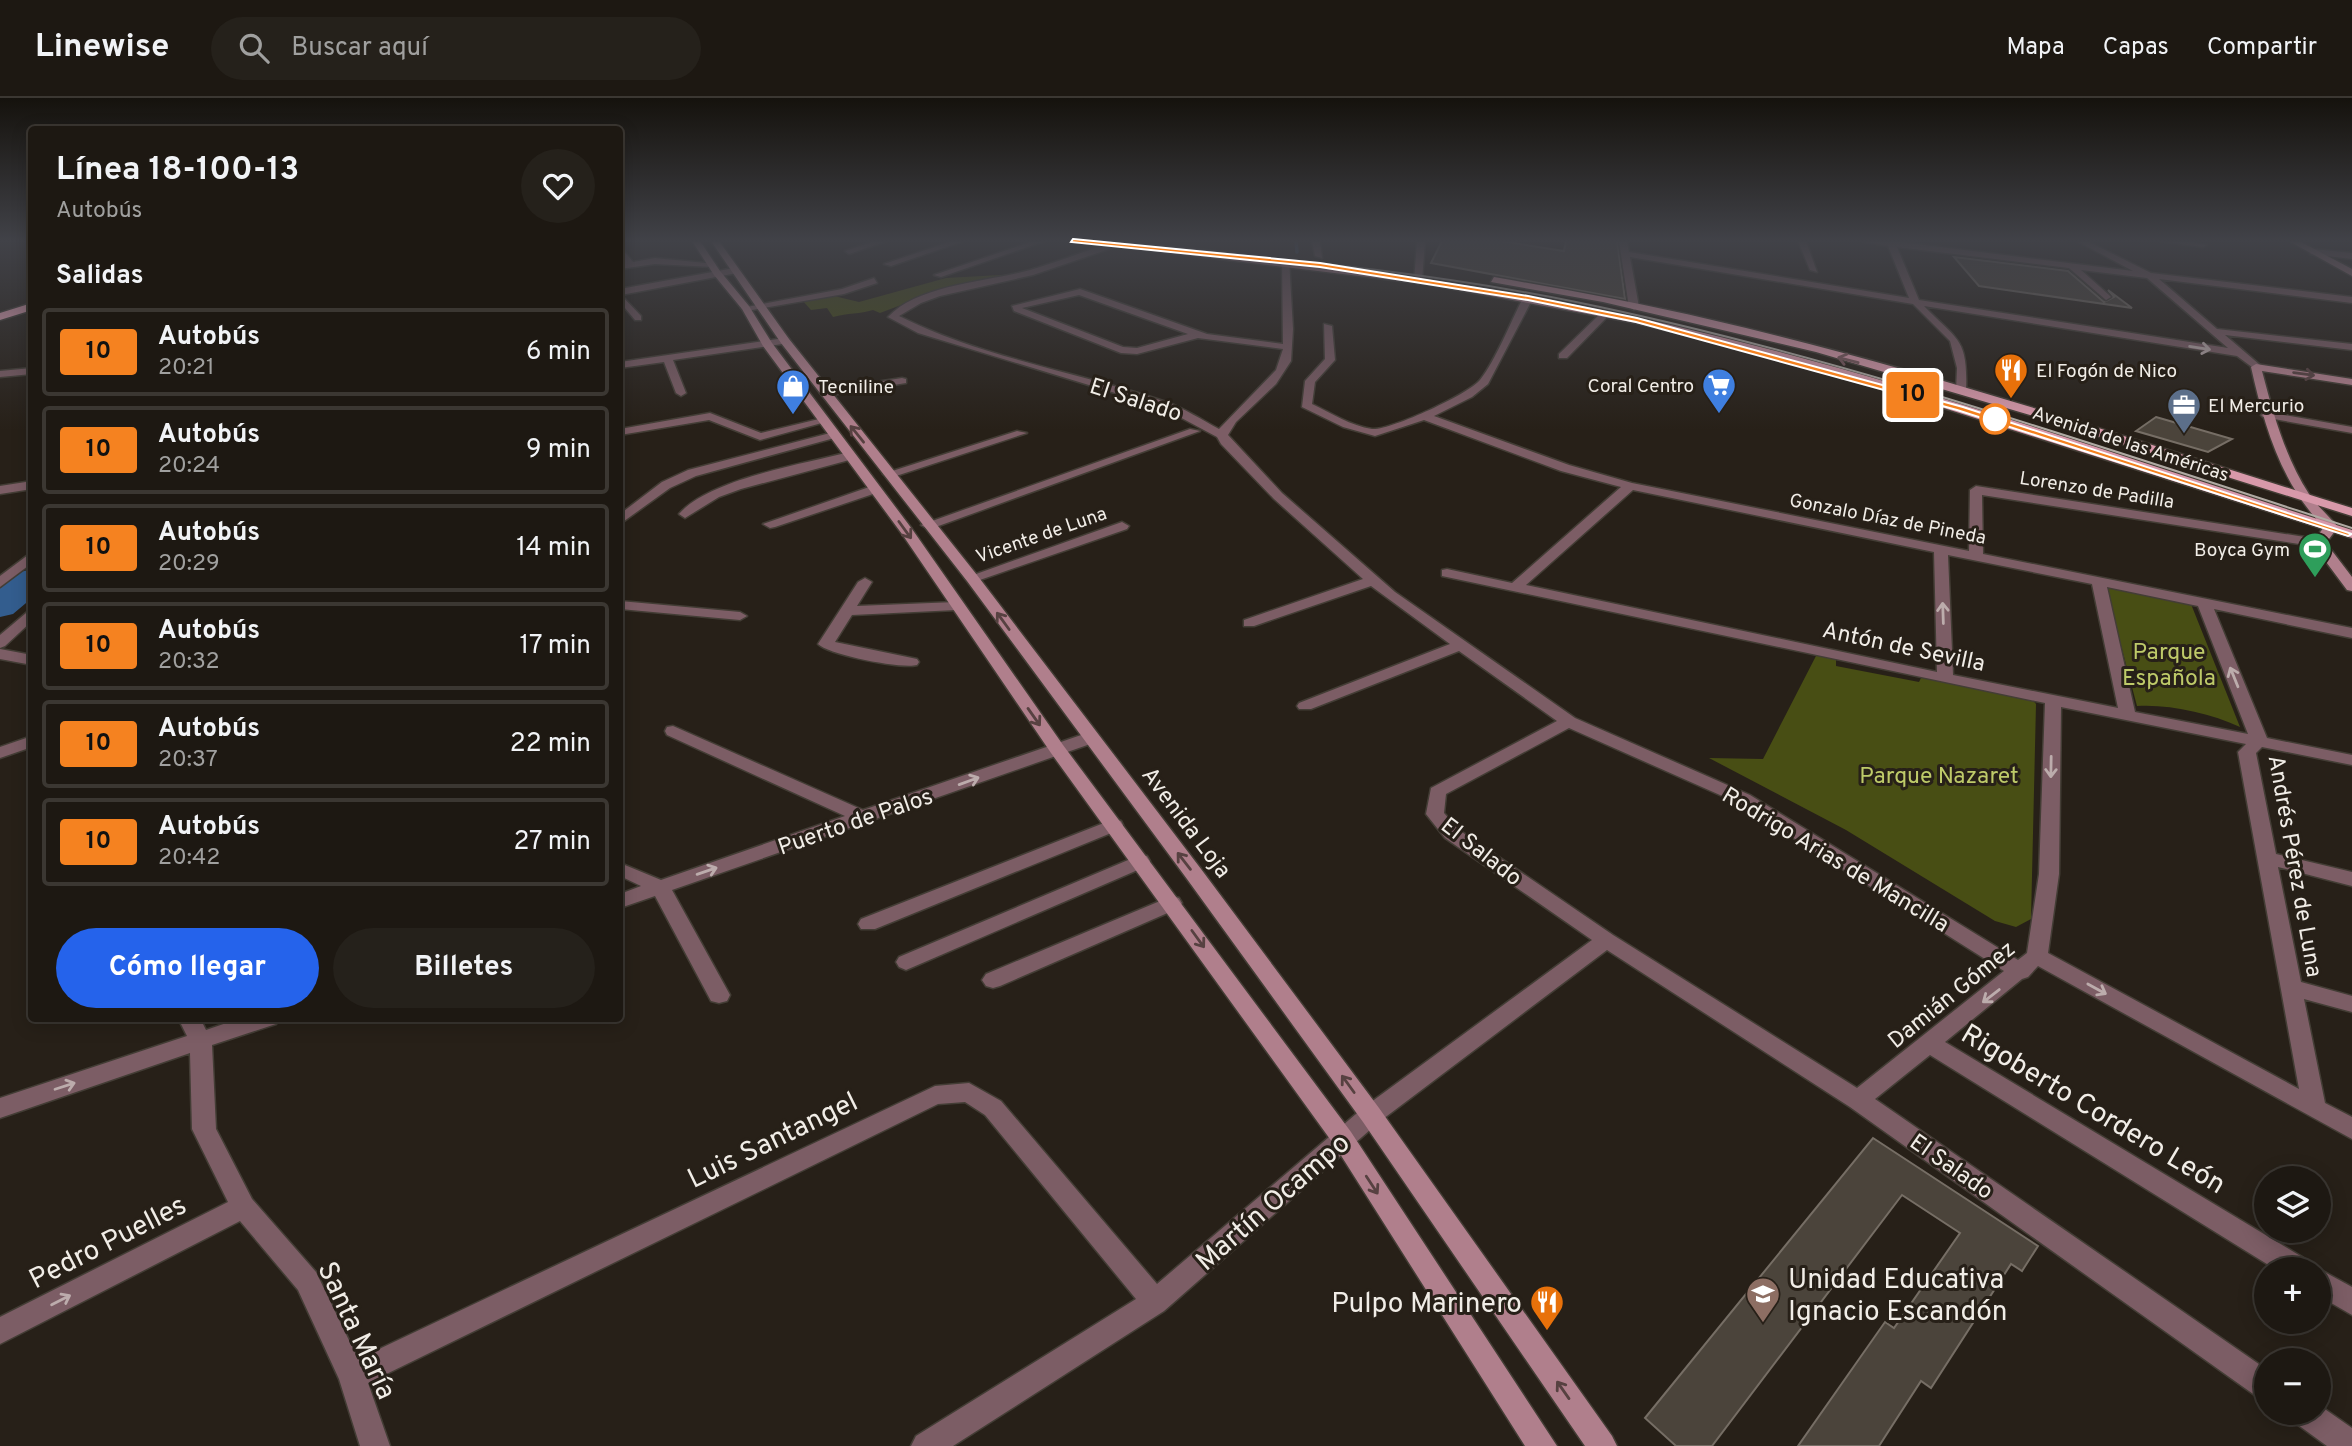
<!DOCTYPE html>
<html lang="es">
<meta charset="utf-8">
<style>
body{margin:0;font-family:Overpass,sans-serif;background:#25211b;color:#f1f3f6;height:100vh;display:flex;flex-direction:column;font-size:26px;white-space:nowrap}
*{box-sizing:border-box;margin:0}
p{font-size:23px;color:#a0a09f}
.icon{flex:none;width:38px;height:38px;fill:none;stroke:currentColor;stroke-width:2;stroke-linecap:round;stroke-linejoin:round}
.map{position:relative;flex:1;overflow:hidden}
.details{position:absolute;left:28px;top:28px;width:595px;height:896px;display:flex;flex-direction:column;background:#1d1812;border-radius:7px;box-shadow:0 4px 18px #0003,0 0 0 2px #3b3732}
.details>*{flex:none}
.badge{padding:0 14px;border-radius:5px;font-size:24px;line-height:46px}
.controls{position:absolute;left:2254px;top:1068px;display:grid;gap:14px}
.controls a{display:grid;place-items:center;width:77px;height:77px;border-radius:50%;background:#1d1812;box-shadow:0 4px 18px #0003,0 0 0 2px #3b3732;font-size:35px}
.map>.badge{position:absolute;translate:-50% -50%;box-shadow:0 0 0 4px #fff}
h2{padding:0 28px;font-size:26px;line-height:63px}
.round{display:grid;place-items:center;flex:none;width:74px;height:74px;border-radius:37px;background:#25211b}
.summary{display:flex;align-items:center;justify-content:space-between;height:119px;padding:0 28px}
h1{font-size:33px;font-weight:700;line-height:52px}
.primary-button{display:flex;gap:14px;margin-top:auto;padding:14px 28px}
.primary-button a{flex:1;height:80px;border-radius:42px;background:#2563eb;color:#fff;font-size:28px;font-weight:700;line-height:80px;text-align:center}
.primary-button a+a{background:#25211b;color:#f1f3f6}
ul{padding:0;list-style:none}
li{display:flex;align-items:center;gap:21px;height:88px;margin:0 14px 10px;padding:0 14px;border:4px solid #3b3732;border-radius:7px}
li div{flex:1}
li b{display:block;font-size:26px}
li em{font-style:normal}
li .badge{min-width:77px;font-weight:700;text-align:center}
header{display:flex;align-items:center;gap:42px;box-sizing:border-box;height:98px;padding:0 35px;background:#1d1812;border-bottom:2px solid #3b3732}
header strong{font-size:33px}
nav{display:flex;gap:38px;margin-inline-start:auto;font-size:24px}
.search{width:490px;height:63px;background:#25211b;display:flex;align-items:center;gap:18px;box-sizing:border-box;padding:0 24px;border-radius:38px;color:#a0a09f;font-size:26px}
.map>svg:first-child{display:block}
.green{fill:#484e14}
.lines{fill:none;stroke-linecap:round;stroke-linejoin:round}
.stream{stroke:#335d8e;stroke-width:3.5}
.river{fill:#335d8e;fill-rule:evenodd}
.building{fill:#4b443b;stroke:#766e65;stroke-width:2}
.street-casing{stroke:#433d35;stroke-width:3}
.secondary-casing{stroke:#433d35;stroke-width:3}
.primary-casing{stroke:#433d35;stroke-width:3}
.highway-casing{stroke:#433d35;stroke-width:3}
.street{fill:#7c5d65;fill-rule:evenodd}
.secondary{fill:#b07f8c;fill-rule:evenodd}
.primary{fill:#d899aa;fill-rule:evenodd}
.highway{fill:#fcb0c6;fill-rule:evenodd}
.tram{stroke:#afaaa3;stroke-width:2}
.oneway{stroke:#bcacac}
.oneway2{stroke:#77565a}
.oneway3{stroke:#574141}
.line{fill:#f58220;stroke:#fff;stroke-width:2}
.stop-dot{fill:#fff;stroke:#f58220;stroke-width:3.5}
.labels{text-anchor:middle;stroke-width:6;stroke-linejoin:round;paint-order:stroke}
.far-poi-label{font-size:19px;fill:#f1ede7;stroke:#272018;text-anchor:start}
.far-street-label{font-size:19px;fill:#f1ede7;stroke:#272018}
.street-label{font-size:23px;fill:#f1ede7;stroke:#272018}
.park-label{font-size:23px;fill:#beca69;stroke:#272018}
.near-street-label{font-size:28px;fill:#f1ede7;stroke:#272018}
.near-poi-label{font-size:28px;fill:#f1ede7;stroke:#272018;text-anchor:start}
</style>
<header>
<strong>Linewise</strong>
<div class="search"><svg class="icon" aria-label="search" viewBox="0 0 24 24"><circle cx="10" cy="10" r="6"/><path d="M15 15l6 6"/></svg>Buscar aquí</div>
<nav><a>Mapa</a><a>Capas</a><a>Compartir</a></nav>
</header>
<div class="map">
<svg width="2352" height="1348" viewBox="0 0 2352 1348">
<rect width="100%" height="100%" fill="#272018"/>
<g class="green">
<path d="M 1019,176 L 909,204 L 880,215 L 873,212 C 860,216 848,215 833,219 L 827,210 L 811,212 L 802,202 L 830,197 L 859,204 L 946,180 Z"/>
<path d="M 2105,487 L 2191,506 L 2240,629 C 2210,615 2169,606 2137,608 Z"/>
<polygon points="1817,556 1836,560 1836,568 1919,584 1922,578 2030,599 2036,606 2031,821 2016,829 1995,823 1846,732 1709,660 1763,661"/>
</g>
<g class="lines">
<polyline class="stream" points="1296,143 1297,154"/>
<polygon class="river" points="32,471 32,500 13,516 0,519 0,490 20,474"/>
</g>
<g class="building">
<polygon points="1442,143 1501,143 1564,153 1566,143 1617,143 1625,201 1431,165"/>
<polygon points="1954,159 2068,173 2104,204 2114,199 2108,192 2132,210 1979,188"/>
<polygon points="2156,319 2232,341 2208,354 2136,333"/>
<polygon points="1873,1040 2038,1148 2022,1173 2011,1166 1931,1290 1921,1283 1879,1348 1798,1348 1885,1224 1894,1230 1960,1135 1902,1097 1712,1348 1676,1348 1645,1320"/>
</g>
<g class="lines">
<g class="street-casing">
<g id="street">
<polygon points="875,143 887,143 849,156 845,153"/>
<polygon points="952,143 964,143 891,168 884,166"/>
<polygon points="1033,143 1045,143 941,179 934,177"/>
<polygon points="1312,143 1320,143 1322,160 1315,158"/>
<polygon points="1417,143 1425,143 1422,183 1418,186 1414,183"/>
<path d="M 1619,143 L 1627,143 L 1629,154 L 1909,200 L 1888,148 L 1860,143 L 1892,143 L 2133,173 L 2077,143 L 2087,143 L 2151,175 L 2352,199 L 2352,205 L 2159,181 L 2217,231 L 2352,246 L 2352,252 L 2225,237 L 2260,267 L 2261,269 L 2256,272 L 2237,258 L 1924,208 C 1958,243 1968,240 1966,293 L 1961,296 L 1956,293 L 1957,270 L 1950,243 L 1913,206 L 1630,159 L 1639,209 L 1634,212 L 1629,209 ZM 1897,149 L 2069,170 L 2106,202 L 2111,199 L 2109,197 L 2081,172 L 2147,180 L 2228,250 L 1919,202 Z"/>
<polygon points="1798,143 1806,143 1817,174 1810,172"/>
<polygon points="2159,143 2187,143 2207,147 2203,149"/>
<path d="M 1112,145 L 1115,149 L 1033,177 L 940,198 L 921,205 L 899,218 C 983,260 1078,274 1166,304 C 1184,310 1202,322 1219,331 L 1276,272 L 1283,251 L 1198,240 L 1137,256 L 1121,255 L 1014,213 L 1012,208 L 1080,191 L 1207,236 L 1283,246 L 1282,163 L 1289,161 L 1293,231 L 1291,263 L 1276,286 L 1236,324 L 1228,337 L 1282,395 L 1395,494 L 1575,620 L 1750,697 L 2018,862 L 2027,855 L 2039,776 L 2045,605 L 1442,478 L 1442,472 L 1447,471 L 1512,485 L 1621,389 L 1561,373 L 1424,322 L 1375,338 L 1343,329 L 1302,309 L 1305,283 L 1325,261 L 1324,226 L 1332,228 L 1335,262 L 1315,284 L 1312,306 C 1331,315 1351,328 1372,331 C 1389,333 1469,296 1480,282 C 1496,262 1511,223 1523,200 L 1528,197 L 1533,200 L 1488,286 L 1472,299 L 1434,318 L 1569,367 L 1632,385 L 1969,453 L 1970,392 L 1976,388 L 2324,442 L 2326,445 L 2319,449 L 1982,397 L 1983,456 L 2352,530 L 2352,540 L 2214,511 L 2267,640 L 2352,657 L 2352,667 L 2262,649 L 2256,655 L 2276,756 L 2352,774 L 2352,788 L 2278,769 L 2301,884 L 2352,898 L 2352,914 L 2304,901 L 2325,1005 L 2352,1019 L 2352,1041 L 2038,868 L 2028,879 L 2022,881 L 1945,944 L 2307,1162 L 2311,1171 L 2275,1171 L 1930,957 L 1875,1001 L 2266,1271 L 2266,1302 L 2256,1298 L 1850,1009 L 1607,852 L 1379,1024 L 1164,1213 L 953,1348 L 911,1348 L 916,1338 L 1136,1201 L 985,1017 L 965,1004 L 938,1006 L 368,1285 L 390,1348 L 360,1348 L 339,1281 L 298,1192 L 240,1123 L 0,1246 L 0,1219 L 228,1104 L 192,1031 L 190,955 L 0,1020 L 0,1000 L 187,938 L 178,920 L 200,920 L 206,932 L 241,920 L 279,920 L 276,926 L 212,947 L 216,1031 L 252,1101 L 316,1174 L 358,1261 L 935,988 L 969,985 L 1001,1003 L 1157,1186 L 1363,1010 L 1592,842 L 1445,740 L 1426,716 L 1431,690 L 1557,623 L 1459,553 L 1311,611 L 1299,611 L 1297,608 L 1299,605 L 1450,546 L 1371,488 L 1254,528 L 1244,528 L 1244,522 L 1363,481 L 1274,401 L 1221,346 L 1217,339 L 1161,309 L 918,235 L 888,219 C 919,186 988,184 1030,172 C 1058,164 1084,153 1112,145 ZM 1079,197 L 1188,236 L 1137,250 L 1123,249 L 1022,210 ZM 1633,392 L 1934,454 L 1937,574 L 1526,487 ZM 1948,457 L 2092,486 L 2118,610 L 1953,577 ZM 2107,489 L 2198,508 L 2248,636 L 2135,614 ZM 2061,609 L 2246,646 L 2238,654 L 2299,991 L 2048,855 L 2059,776 ZM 1569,630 L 1738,705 L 2004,873 L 1857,990 L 1613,837 L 1459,732 L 1444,715 L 1446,696 Z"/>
<polygon points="620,148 633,164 655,160 716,166 712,169 655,166 620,171 620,166 625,165 620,156"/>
<polygon points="2313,151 2352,155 2352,161 2310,156"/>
<polygon points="734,170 737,175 621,197 641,218 641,222 635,222 620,204 620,191"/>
<polygon points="874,180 877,185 844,196 746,213 741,210 842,191"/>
<polygon points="1602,214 1610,216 1567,260 1559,260 1559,256"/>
<polygon points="785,240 789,241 789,245 673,262 686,295 681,298 676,295 664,264 620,270 620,264"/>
<polygon points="32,270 32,276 0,279 0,273"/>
<polygon points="902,280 906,281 906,285 825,298 820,295 825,292"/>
<polygon points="2267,314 2352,329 2352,335 2263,319 2261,317"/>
<polygon points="710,315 761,335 823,320 829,323 760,342 709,322 620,337 620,331"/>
<polygon points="1190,331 1200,333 933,430 928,431 921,427"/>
<polygon points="1017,333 1027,335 893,379 883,376"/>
<polygon points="834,334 838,335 838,339 696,378 670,390 620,426 620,416 662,384 688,372"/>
<path d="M 849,354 L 853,355 L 853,361 L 741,391 L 719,399 L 685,420 L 679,416 C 709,381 804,366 849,354 Z"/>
<polygon points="32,383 32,391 0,396 0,388"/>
<polygon points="875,387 881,391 879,394 775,429 770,430 763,426"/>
<polygon points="1122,424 1129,428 1127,431 977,483 972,484 965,480"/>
<polygon points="32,454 32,465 0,489 0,478"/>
<path d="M 865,480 L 872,484 L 857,508 L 956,504 L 963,508 L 956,512 L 852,517 L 835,544 L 917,561 L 919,564 L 917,567 C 901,571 829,557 818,546 L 858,484 Z"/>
<polygon points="620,503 740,514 747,518 740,522 620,511"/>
<polygon points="32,510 32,523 5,548 0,550 0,537"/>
<polygon points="0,551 32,557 32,567 0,561"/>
<polygon points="673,628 863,712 1084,636 1096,636 1098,640 1096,644 672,792 730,897 727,903 719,905 711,903 655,798 620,810 620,796 641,788 620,778 620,765 661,782 845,718 667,637 665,633 667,629"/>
<polygon points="32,638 32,649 0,660 0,649"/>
<polygon points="1114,721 1121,723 1123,727 1121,731 875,831 861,831 858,826 861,821"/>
<polygon points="1140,757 1147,758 1150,763 1147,768 913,869 906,872 899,869 896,864 899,859"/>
<polygon points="1172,798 1179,800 1182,805 1179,810 1000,888 993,890 986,888 982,882 986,876"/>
<polygon points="2319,1171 2352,1189 2352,1217 2319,1198"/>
<polygon points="2319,1307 2352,1330 2352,1348 2327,1348 2294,1324 2290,1314 2319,1314"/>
</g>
</g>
<g class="secondary-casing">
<g id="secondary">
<polygon points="692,143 700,143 720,173 749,208 772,245 912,431 1063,647 1351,1034 1557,1348 1525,1348 1335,1048 1051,655 902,436 763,248 742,211 714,177"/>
<polygon points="711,143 719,143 789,241 977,477 1201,771 1379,1010 1612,1338 1617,1348 1585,1348 1363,1024 1187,781 967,483 781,245"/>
<polygon points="2289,143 2299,143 2352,171 2352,178"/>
<path d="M 2256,266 L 2352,281 L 2352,287 L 2262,273 C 2273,315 2285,359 2309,396 C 2317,408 2328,417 2338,429 L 2326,445 L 2352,479 L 2352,493 L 2347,492 L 2312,445 L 2324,429 C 2281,386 2264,327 2251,269 Z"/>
</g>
</g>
<g class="primary-casing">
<g id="primary">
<path d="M 1069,143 C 1152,142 1237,157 1320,167 C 1425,180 1530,196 1634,219 C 1878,271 2114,357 2352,432 L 2352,440 L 1903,297 L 1724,246 L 1636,225 L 1426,186 Z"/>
<path d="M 1494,179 C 1567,192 1640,205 1712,222 C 1929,272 2140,344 2352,410 L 2352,418 L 2030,317 L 1816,254 L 1603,204 L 1491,184 Z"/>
</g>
</g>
<g class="highway-casing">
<polygon id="highway" points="32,205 32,212 0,222 0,215"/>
</g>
<use href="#street" class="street"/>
<use href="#secondary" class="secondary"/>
<use href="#primary" class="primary"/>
<use href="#highway" class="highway"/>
<path class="tram" d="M 1102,143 C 1260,159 1420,172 1576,204 C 1840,258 2096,348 2352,430"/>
</g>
<defs><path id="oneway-shaft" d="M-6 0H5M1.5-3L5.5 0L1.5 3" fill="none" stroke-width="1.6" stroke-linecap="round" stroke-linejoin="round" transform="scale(1.75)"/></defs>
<g class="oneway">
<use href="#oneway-shaft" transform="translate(2200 250) rotate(9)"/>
<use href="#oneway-shaft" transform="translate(1943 515) rotate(-92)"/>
<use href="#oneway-shaft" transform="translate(2234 579) rotate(-112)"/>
<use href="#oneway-shaft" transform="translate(2051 669) rotate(91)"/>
<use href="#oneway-shaft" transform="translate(969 683) rotate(-20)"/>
<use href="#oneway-shaft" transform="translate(707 773) rotate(-19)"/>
<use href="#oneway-shaft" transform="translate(2097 891) rotate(29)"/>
<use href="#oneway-shaft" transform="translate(1991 898) rotate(142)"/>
<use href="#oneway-shaft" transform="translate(65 988) rotate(-18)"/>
<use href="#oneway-shaft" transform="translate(61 1202) rotate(-27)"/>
</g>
<use class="oneway2" href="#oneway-shaft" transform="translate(1848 262) rotate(-165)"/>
<g class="oneway3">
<use href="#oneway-shaft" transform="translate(2304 276) rotate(8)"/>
<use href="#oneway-shaft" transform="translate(857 336) rotate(-129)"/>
<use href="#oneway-shaft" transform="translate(905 432) rotate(54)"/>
<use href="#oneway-shaft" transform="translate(1003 523) rotate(-126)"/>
<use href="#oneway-shaft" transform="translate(1034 619) rotate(55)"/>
<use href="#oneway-shaft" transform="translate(1184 763) rotate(-128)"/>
<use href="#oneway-shaft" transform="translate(1198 841) rotate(54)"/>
<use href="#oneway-shaft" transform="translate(1348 986) rotate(-126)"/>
<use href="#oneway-shaft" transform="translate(1372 1087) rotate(57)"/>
<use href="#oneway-shaft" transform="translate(1563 1292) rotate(-125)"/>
</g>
<linearGradient id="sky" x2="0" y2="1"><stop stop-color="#15120d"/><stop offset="0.43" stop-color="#414248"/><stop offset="1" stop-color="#414248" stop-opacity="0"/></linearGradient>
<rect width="2352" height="332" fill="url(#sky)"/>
<polygon class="line" points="1073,141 1320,165 1528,198 1637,220 1963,309 2352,436 2348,438 1957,312 1636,224 1528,202 1320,169 1071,144"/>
<defs>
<g id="restaurant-pin" transform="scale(1.75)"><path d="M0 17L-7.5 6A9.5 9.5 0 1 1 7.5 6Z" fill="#e8710a" stroke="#272018"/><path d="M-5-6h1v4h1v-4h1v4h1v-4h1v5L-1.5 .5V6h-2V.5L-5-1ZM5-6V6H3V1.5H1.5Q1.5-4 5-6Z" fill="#fff"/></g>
<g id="supermarket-pin" transform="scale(1.75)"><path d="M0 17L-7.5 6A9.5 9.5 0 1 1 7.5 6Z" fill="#3f7fe0" stroke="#272018"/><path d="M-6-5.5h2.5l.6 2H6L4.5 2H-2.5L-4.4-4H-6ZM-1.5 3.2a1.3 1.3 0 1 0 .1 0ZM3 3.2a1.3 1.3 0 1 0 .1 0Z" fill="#fff"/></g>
<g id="shop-pin" transform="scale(1.75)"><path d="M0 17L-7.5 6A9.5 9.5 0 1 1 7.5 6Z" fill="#3f7fe0" stroke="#272018"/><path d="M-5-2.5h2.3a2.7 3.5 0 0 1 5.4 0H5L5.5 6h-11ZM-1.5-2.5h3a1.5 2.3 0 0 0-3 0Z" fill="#fff"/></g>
<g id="office-pin" transform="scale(1.75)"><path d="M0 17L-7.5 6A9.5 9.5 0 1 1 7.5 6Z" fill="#5c6f8a" stroke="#272018"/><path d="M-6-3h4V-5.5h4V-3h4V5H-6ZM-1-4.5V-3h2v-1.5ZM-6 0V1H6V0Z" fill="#fff"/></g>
<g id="stadium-pin" transform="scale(1.75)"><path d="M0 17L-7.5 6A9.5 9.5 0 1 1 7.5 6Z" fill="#2e9e5b" stroke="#272018"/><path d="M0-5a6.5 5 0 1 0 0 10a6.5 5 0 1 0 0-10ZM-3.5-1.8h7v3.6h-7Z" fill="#fff"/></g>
<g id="school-pin" transform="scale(1.75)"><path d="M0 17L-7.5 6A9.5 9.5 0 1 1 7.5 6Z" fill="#8d6e63" stroke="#272018"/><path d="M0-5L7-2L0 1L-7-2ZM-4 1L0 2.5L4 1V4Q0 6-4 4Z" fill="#fff"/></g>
</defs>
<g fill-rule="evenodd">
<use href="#restaurant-pin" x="2011" y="272"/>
<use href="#supermarket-pin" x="1719" y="287"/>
<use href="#shop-pin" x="793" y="288"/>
<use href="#office-pin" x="2184" y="307"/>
<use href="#stadium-pin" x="2315" y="451"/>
<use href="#school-pin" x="1763" y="1196"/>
<use href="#restaurant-pin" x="1547" y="1204"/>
</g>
<circle class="stop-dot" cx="1995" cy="321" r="14"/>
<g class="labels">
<g class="far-poi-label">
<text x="2036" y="279">El Fogón de Nico</text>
<text x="1694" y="294" text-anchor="end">Coral Centro</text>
<text x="818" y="295">Tecniline</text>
<text x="2208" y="314">El Mercurio</text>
<text x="2290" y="458" text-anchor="end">Boyca Gym</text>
</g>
<g class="far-street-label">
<text transform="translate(2131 345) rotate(18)" y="7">Avenida de las Américas</text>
<text transform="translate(2097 391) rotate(9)" y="7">Lorenzo de Padilla</text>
<text transform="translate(1888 420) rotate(11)" y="7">Gonzalo Díaz de Pineda</text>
<text transform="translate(1041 436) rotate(-19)" y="7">Vicente de Luna</text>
</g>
<g class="street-label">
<text transform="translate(1136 301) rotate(18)" y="8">El Salado</text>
<text transform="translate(1904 548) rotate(12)" y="8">Antón de Sevilla</text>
<text transform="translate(855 723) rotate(-19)" y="8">Puerto de Palos</text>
<text transform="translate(1187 724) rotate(53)" y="8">Avenida Loja</text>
<text transform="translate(1482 753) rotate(38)" y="8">El Salado</text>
<text transform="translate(1836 761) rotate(31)" y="8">Rodrigo Arias de Mancilla</text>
<text transform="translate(2296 768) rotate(80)" y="8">Andrés Pérez de Luna</text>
<text transform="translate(1951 896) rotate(-39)" y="8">Damián Gómez</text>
<text transform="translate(1952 1068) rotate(35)" y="8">El Salado</text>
</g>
<g class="park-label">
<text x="2169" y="561">Parque<tspan x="2169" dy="26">Española</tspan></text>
<text x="1939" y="685">Parque Nazaret</text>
</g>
<g class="near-street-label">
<text transform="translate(2094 1010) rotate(31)" y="10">Rigoberto Cordero León</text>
<text transform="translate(772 1041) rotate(-26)" y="10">Luis Santangel</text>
<text transform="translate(1272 1103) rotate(-41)" y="10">Martín Ocampo</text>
<text transform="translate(107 1143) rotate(-27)" y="10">Pedro Puelles</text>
<text transform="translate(358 1232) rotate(65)" y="10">Santa María</text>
</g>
<g class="near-poi-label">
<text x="1788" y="1190">Unidad Educativa<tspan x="1788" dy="32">Ignacio Escandón</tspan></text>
<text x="1522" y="1214" text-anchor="end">Pulpo Marinero</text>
</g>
</g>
</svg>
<div class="controls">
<a><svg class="icon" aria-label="layers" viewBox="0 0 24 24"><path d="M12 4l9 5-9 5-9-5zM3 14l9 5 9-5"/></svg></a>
<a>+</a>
<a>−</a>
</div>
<b class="badge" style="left:1913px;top:297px;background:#f58220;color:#111">10</b>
<section class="details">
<div class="summary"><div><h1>Línea 18-100-13</h1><p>Autobús</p></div><a class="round"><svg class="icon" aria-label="heart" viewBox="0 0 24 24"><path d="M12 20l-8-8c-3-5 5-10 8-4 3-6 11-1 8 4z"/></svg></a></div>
<h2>Salidas</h2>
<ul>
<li><span class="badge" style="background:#f58220;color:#111">10</span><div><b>Autobús</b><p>20:21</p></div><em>6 min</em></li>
<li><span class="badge" style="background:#f58220;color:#111">10</span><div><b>Autobús</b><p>20:24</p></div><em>9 min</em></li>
<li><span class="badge" style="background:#f58220;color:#111">10</span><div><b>Autobús</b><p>20:29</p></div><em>14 min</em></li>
<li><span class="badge" style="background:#f58220;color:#111">10</span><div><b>Autobús</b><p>20:32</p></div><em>17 min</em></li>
<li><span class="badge" style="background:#f58220;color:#111">10</span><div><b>Autobús</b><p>20:37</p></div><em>22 min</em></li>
<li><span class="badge" style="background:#f58220;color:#111">10</span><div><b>Autobús</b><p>20:42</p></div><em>27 min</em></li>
</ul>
<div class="primary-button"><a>Cómo llegar</a><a>Billetes</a></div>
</section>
</div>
